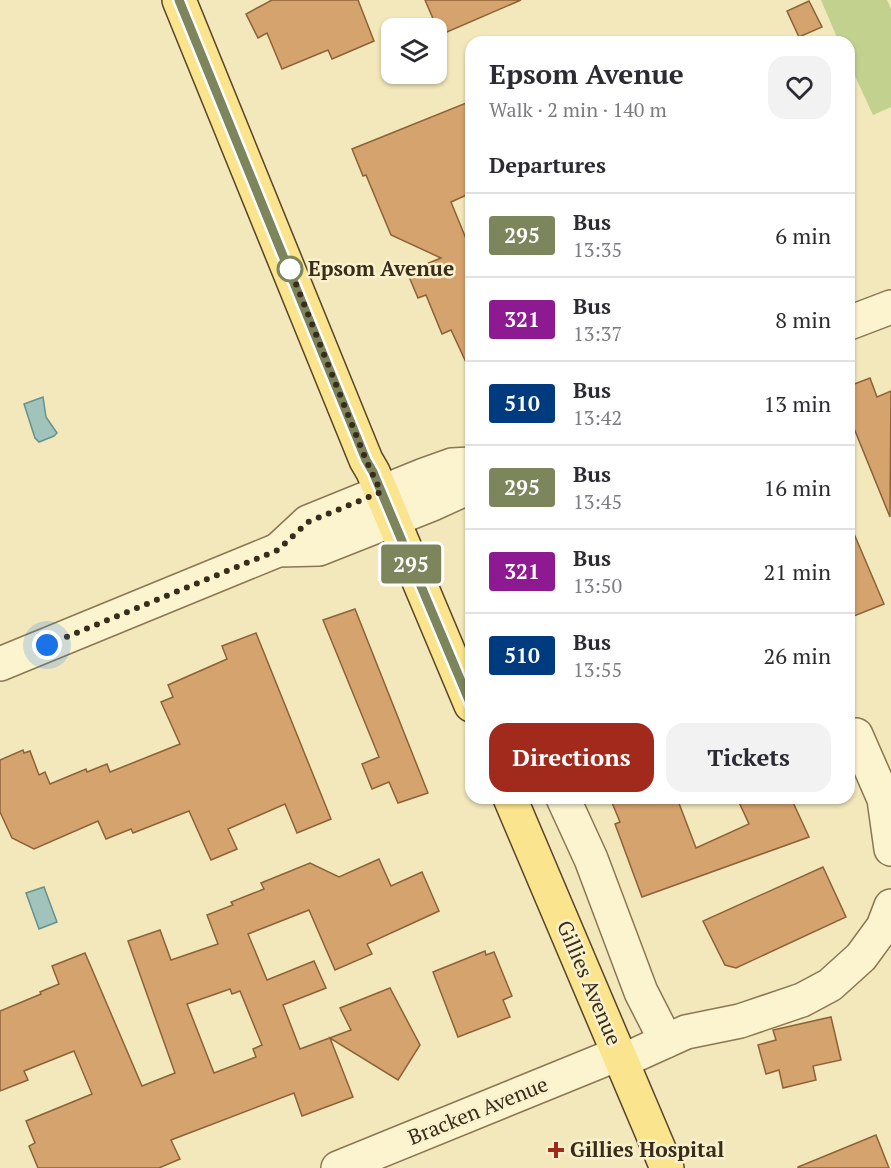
<!DOCTYPE html>
<meta charset="utf-8">
<style>
body{margin:0;font-family:"PT Serif",serif;background:#f2f2f3;color:#2b2b33;height:100vh;display:flex;flex-direction:column;font-size:22px;white-space:nowrap}
*{box-sizing:border-box;margin:0}
p{font-size:20px;color:#7c7c81}
.icon{flex:none;width:33px;height:33px;fill:none;stroke:currentColor;stroke-width:2;stroke-linecap:round;stroke-linejoin:round}
.map{position:relative;flex:1;overflow:hidden}
.details{position:absolute;left:465px;top:36px;width:390px;height:768px;display:flex;flex-direction:column;background:#fff;border-radius:18px;box-shadow:0 2px 4px #0004}
.details>*{flex:none}
.badge{padding:0 12px;border-radius:4px;font-size:21px;line-height:39px}
.buttons{position:absolute;left:381px;top:18px;display:grid;gap:12px}
.buttons a{display:grid;place-items:center;width:66px;height:66px;border-radius:12px;background:#fff;box-shadow:0 2px 4px #0004;font-size:30px}
.you{position:absolute;width:30px;height:30px;margin:-15px;border:4px solid #fff;border-radius:50%;background:#1a73e8;box-shadow:0 0 0 9px #1a73e833}
.map>.badge{position:absolute;translate:-50% -50%;box-shadow:0 0 0 3px #fff}
h2{padding:0 24px;font-size:22px;line-height:54px}
.round{display:grid;place-items:center;flex:none;width:63px;height:63px;border-radius:18px;background:#f2f2f3}
.headline{display:flex;align-items:center;justify-content:space-between;height:102px;padding:0 24px}
h1{font-size:28px;font-weight:800;line-height:45px}
.button{display:flex;gap:12px;margin-top:auto;padding:12px 24px}
.button a{flex:1;height:69px;border-radius:18px;background:#a12a1d;color:#fff;font-size:24px;font-weight:800;line-height:69px;text-align:center}
.button a+a{background:#f2f2f3;color:#2b2b33}
ul{padding:0;list-style:none}
li{display:flex;align-items:center;gap:18px;height:84px;padding:0 24px;border-top:2px solid #e1e1e2}
li div{flex:1}
li b{display:block;font-size:22px}
li em{font-style:normal}
li .badge{min-width:66px;font-weight:700;text-align:center}
.map>svg:first-child{display:block}
.green{fill:#c2d18e}
.water{fill:#a0c3bc;stroke:#67918b;stroke-width:1.5}
.building{fill:#d5a36d;stroke:#8d6237;stroke-width:1.5;fill-rule:evenodd}
.lines{fill:none;stroke-linecap:round;stroke-linejoin:round}
.minor-casing{stroke:#8b7753;stroke-width:36}
.major-casing{stroke:#584428;stroke-width:36}
.minor{stroke:#fcf4cf;stroke-width:33}
.major{stroke:#fbe48e;stroke-width:33}
.line-casing{stroke:#fff;stroke-width:14}
.line{stroke:#7c855c;stroke-width:9}
.walk{stroke:#392c1a;stroke-width:6;stroke-dasharray:0 10.8}
.stop-dot{fill:#fff;stroke:#7c855c;stroke-width:3}
.poi-dot{fill:#a12a1d;stroke:#f9f1cc;stroke-width:2}
.labels{text-anchor:middle;stroke-width:5;stroke-linejoin:round;paint-order:stroke}
.stop-label{font-size:21px;font-weight:bold;fill:#392c1a;stroke:#f9f1cc;text-anchor:start}
.street-label{font-size:21px;fill:#392c1a;stroke:#f9f1cc}
.poi-label{font-size:21px;font-weight:bold;fill:#392c1a;stroke:#f9f1cc;text-anchor:start}
</style>
<div class="map">
<svg width="891" height="1168" viewBox="0 0 891 1168">
<rect width="100%" height="100%" fill="#f2e8bb"/>
<polygon class="green" points="821,0 887,0 891,9 891,107 873,115 849,63 849,42 839,42"/>
<g class="water">
<polygon points="43,397 46,417 57,433 54,436 39,442 35,438 24,404"/>
<polygon points="44,887 57,922 39,929 26,893"/>
</g>
<g class="building">
<polygon points="272,0 358,0 374,41 332,59 328,50 282,69 267,33 258,38 246,14"/>
<polygon points="425,0 521,0 440,35"/>
<polygon points="809,1 822,27 799,37 787,11"/>
<polygon points="471,101 471,193 451,202 469,246 471,246 471,373 451,330 442,334 426,295 418,298 407,272 441,258 391,235 366,175 363,176 352,149"/>
<polygon points="870,378 877,397 891,391 890,517 849,416 849,386"/>
<polygon points="849,522 884,604 849,618"/>
<polygon points="355,609 428,793 398,803 389,782 372,789 362,764 379,757 323,620"/>
<polygon points="256,633 331,819 297,833 285,804 228,829 237,849 211,860 189,811 133,833 131,829 106,839 98,821 34,849 12,838 0,812 0,760 23,750 24,753 30,751 39,775 45,772 50,784 86,769 87,772 107,764 110,772 180,744 161,702 173,697 168,685 227,659 222,646"/>
<polygon points="610,798 677,798 696,848 749,824 737,798 791,798 809,837 642,897 615,824 620,822"/>
<path d="M 379,859 L 391,886 L 422,872 L 439,911 L 367,944 L 372,954 L 335,970 L 309,910 L 248,934 L 267,980 L 314,961 L 326,988 L 283,1005 L 300,1049 L 351,1030 L 340,1008 L 390,988 L 420,1045 L 398,1080 L 330,1038 L 353,1097 L 302,1116 L 294,1093 L 171,1140 L 180,1159 L 159,1168 L 38,1168 L 29,1146 L 35,1143 L 26,1121 L 92,1094 L 74,1051 L 24,1071 L 28,1080 L 0,1091 L 0,1011 L 41,994 L 40,992 L 59,984 L 52,966 L 85,953 L 142,1086 L 175,1073 L 128,941 L 160,930 L 171,960 L 218,944 L 207,915 L 233,905 L 231,902 L 264,889 L 261,883 L 310,863 L 339,877 ZM 230,989 L 232,994 L 240,991 L 262,1045 L 253,1049 L 256,1057 L 214,1073 L 187,1004 Z"/>
<polygon points="823,867 846,917 736,968 725,965 703,921"/>
<polygon points="485,951 486,955 494,952 512,996 503,1000 510,1017 458,1037 433,972"/>
<polygon points="831,1017 841,1060 813,1066 816,1080 783,1088 779,1070 766,1074 758,1045 776,1040 773,1030"/>
<polygon points="876,1135 889,1168 798,1168 798,1167"/>
</g>
<g class="lines">
<g class="minor-casing">
<g id="minor">
<polyline points="849,323 891,307"/>
<polyline points="278,550 308,522 424,475 452,465 471,464"/>
<polyline points="0,664 278,550 319,549 430,505 463,490 471,482"/>
<polyline points="856,735 884,799 891,849"/>
<polyline points="563,798 591,859 641,992 666,1041"/>
<polyline points="622,1061 686,1032 740,1021 802,1000 830,985 861,957 883,927 891,906"/>
<polyline points="338,1168 618,1054"/>
</g>
</g>
<g class="major-casing">
<g id="major">
<polyline points="179,0 366,460 373,472 471,705"/>
<polyline points="510,798 667,1168"/>
</g>
</g>
<use href="#minor" class="minor"/>
<use href="#major" class="major"/>
</g>
<g class="lines">
<g class="line-casing">
<polyline id="line" points="179,0 366,460 373,472 471,705"/>
</g>
<use href="#line" class="line"/>
<polyline class="walk" points="47,645 278,550 308,522 381,492 366,460 290,269"/>
</g>
<circle class="stop-dot" cx="290" cy="269" r="12"/>
<path class="poi-dot" d="M553 1141h6v6h6v6h-6v6h-6v-6h-6v-6h6z"/>
<g class="labels">
<g class="stop-label">
<text x="308" y="276">Epsom Avenue</text>
</g>
<g class="street-label">
<text transform="translate(589 983) rotate(67)" y="7">Gillies Avenue</text>
<text transform="translate(478 1111) rotate(-22)" y="7">Bracken Avenue</text>
</g>
<g class="poi-label">
<text x="570" y="1157">Gillies Hospital</text>
</g>
</g>
</svg>
<div class="buttons">
<a><svg class="icon" aria-label="layers" viewBox="0 0 24 24"><path d="M12 4l9 5-9 5-9-5zM3 14l9 5 9-5"/></svg></a>
</div>
<div class="you" style="left:47px;top:645px"></div>
<b class="badge" style="left:411px;top:564px;background:#7c855c;color:#fff">295</b>
<section class="details">
<div class="headline"><div><h1>Epsom Avenue</h1><p>Walk · 2 min · 140 m</p></div><a class="round"><svg class="icon" aria-label="heart" viewBox="0 0 24 24"><path d="M12 20l-8-8c-3-5 5-10 8-4 3-6 11-1 8 4z"/></svg></a></div>
<h2>Departures</h2>
<ul>
<li><span class="badge" style="background:#7c855c;color:#fff">295</span><div><b>Bus</b><p>13:35</p></div><em>6 min</em></li>
<li><span class="badge" style="background:#8d1a90;color:#fff">321</span><div><b>Bus</b><p>13:37</p></div><em>8 min</em></li>
<li><span class="badge" style="background:#003b80;color:#fff">510</span><div><b>Bus</b><p>13:42</p></div><em>13 min</em></li>
<li><span class="badge" style="background:#7c855c;color:#fff">295</span><div><b>Bus</b><p>13:45</p></div><em>16 min</em></li>
<li><span class="badge" style="background:#8d1a90;color:#fff">321</span><div><b>Bus</b><p>13:50</p></div><em>21 min</em></li>
<li><span class="badge" style="background:#003b80;color:#fff">510</span><div><b>Bus</b><p>13:55</p></div><em>26 min</em></li>
</ul>
<div class="button"><a>Directions</a><a>Tickets</a></div>
</section>
</div>
